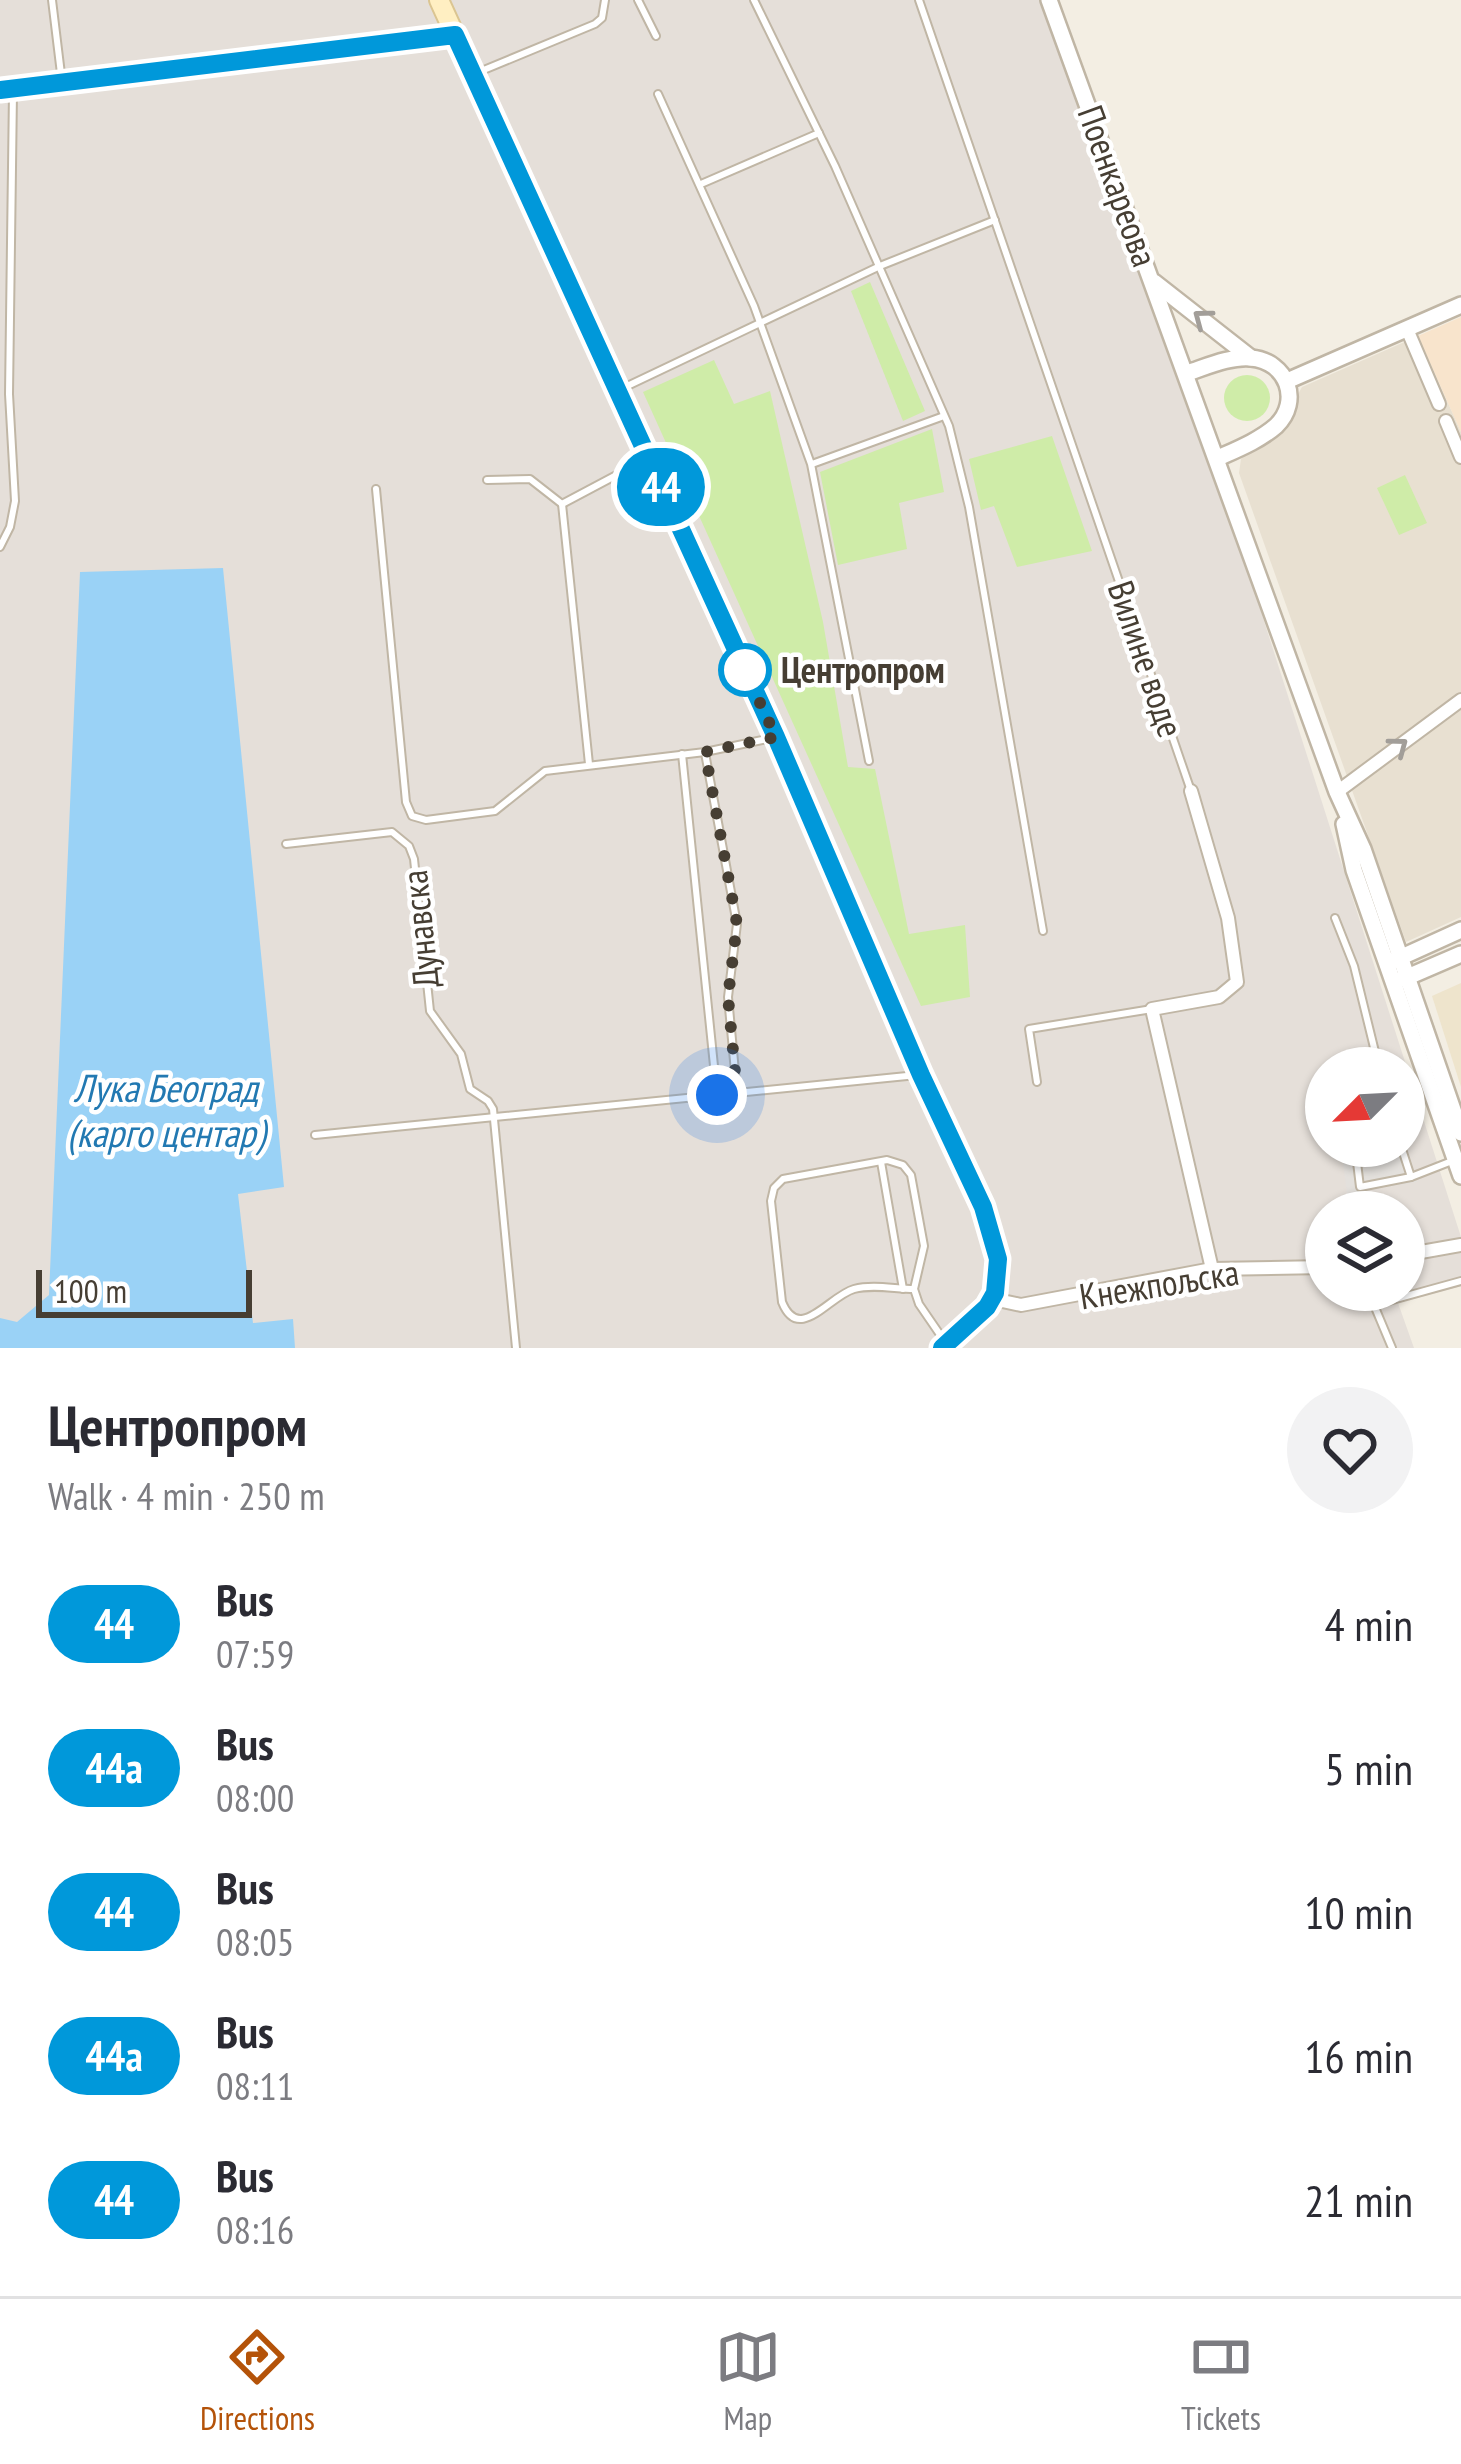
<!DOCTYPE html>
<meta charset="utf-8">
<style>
body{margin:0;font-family:"PT Sans Narrow",sans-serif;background:#f2f2f3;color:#2b2b33;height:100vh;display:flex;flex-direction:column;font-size:45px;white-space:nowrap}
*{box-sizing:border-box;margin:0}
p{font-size:39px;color:#7c7c81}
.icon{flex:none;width:66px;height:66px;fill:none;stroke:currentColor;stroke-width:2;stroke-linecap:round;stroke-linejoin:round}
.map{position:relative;height:1348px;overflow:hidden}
.drawer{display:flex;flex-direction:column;background:#fff;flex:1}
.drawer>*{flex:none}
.badge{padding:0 24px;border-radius:39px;font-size:42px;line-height:78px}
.needle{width:78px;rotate:246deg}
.controls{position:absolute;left:1305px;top:1047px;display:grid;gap:24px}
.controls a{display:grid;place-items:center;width:120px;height:120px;border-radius:50%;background:#fff;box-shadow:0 3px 9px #0004;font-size:60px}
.scale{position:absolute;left:36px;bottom:30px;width:216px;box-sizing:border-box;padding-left:12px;border:6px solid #463e33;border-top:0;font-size:33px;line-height:42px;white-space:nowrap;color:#463e33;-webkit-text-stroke:9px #fff;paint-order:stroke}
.you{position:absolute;width:60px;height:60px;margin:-30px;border:9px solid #fff;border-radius:50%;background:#1a73e8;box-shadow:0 0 0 18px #1a73e833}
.map>.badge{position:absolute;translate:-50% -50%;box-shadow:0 0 0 6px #fff}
.round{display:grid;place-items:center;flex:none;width:126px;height:126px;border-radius:63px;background:#f2f2f3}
.overview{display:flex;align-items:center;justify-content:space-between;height:204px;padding:0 48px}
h1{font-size:57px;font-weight:700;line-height:90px}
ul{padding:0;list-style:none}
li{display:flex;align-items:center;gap:36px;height:144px;padding:0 48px}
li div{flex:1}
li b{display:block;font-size:45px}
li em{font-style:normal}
li .badge{min-width:132px;font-weight:700;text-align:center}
.tab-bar{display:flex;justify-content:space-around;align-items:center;height:168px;border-top:3px solid #e1e1e2;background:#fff;font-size:33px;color:#7c7c81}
.tab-bar a{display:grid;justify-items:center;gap:6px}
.tab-bar .current{color:#b45309}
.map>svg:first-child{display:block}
.residential{fill:#e8e0d1}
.commercial{fill:#f8e4cc}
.industrial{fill:#e5dfd9;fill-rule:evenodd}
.education{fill:#eee4cc}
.green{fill:#cfeca8}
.parking{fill:#e3e0dc}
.water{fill:#9ad2f6}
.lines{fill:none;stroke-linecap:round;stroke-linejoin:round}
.service-casing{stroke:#c0b6a5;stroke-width:10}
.minor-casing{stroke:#c0b6a5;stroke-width:16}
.tertiary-casing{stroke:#c0b6a5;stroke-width:20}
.secondary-casing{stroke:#dbc591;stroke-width:22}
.service{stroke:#fff;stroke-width:6}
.minor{stroke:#fff;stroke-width:12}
.tertiary{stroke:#fff;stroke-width:15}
.secondary{stroke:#ffefc2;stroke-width:18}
.oneway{stroke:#a29e99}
.line-casing{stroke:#fff;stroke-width:27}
.line{stroke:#0098da;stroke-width:18}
.walk{stroke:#463e33;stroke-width:12;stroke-dasharray:0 21.6}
.stop-dot{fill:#fff;stroke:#0098da;stroke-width:6}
.labels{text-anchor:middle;stroke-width:9;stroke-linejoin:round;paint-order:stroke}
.street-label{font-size:36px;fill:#463e33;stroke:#fff}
.stop-label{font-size:36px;font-weight:bold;fill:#463e33;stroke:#fff;text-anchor:start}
.water-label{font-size:39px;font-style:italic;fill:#2279b2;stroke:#fff}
</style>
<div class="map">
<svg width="1461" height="1348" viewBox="0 0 1461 1348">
<rect width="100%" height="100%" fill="#f3eee3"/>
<polygon class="residential" points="1418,336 1461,432 1461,917 1406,942 1239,473 1241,459 1280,427 1302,387"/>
<polygon class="commercial" points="1461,317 1461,432 1418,336"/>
<path class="industrial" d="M 0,0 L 1041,0 L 1210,452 L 1461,1237 L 1461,1286 L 1398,1303 L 1414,1348 L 0,1348 ZM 1326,1068 L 1404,1068 L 1404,1146 L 1326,1146 ZM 1326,1212 L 1404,1212 L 1404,1290 L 1326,1290 Z"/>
<polygon class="education" points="1461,983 1461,1087 1432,996"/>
<g class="green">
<polygon points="870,282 925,411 903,421 851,291"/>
<polygon points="714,360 734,404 770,391 823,622 848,767 875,769 909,934 965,925 970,997 921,1006 643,392"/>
<circle cx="1247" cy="398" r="23"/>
<polygon points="932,429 944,492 899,503 907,549 838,565 820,472"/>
<polygon points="1052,436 1092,551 1017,567 994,506 981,510 969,459"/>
<polygon points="1405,475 1427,523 1399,535 1377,488"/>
</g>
<polygon class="parking" points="1404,1138 1417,1182 1347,1194 1341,1146 1404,1146"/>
<polygon class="water" points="223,568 284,1187 238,1194 253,1323 293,1319 295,1348 0,1348 0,1318 17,1322 49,1295 80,572"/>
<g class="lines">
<g class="service-casing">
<g id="service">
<polyline points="52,0 62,82"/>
<polyline points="638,0 656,36"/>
<polyline points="754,0 835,166 949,426 969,507 1043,931"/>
<polyline points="919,0 1190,788"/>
<polyline points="474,74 595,24 602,18 605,0"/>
<polyline points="658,94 754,306 811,464 869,761"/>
<polyline points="701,184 819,133"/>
<polyline points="621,389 880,266 995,220"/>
<polyline points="812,464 944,416"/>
<polyline points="487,480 530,479 562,504"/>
<polyline points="376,489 406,802 412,816 426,820 495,811 545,771 705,752 772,738"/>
<polyline points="562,504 589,764"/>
<polyline points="562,504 643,461"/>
<polyline points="0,547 10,527 15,501 9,394 13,92"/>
<polyline points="705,753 737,924 728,997 737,1093"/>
<polyline points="682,754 717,1095"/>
<polyline points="286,844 392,832 409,846 414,859 430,1011 461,1054 470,1089 488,1101 493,1109 516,1348"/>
<polyline points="1335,918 1354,966 1379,1068"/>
<polyline points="1037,1082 1029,1029 1152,1009"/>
<polyline points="315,1135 917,1075"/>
<polyline points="1355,1146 1360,1187 1411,1177 1452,1161"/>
<polyline points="1401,1146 1411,1177"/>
<polyline points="881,1162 903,1289"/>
<path d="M 914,1289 C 895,1289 873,1284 854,1289 C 829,1296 799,1344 782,1302 L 771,1201 L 774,1188 L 783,1179 L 887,1160 L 903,1165 L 911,1175 L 924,1246 L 914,1289 L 919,1304 L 943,1339"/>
<polyline points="1392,1348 1374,1305 1461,1281"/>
</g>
</g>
<g class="minor-casing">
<g id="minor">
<polyline points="0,90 455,35"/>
<polyline points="1407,329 1439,404"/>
<polyline points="1446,421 1461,457"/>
<polyline points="1191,791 1228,918 1237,982 1219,997 1152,1009 1212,1269"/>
<polyline points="1337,792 1461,700"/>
<polyline points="1404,1255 1461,1245"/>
<polyline points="993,1299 1021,1305 1212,1269 1326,1267"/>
</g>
</g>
<g class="tertiary-casing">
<g id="tertiary">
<polyline points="1049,0 1337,792 1363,849 1461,1133"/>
<polyline points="1154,282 1251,358"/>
<path d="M 1187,373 C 1206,367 1230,356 1251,358 C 1287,361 1302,401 1276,426 C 1260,440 1238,449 1218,458"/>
<polyline points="1287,381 1461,305"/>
<polyline points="1344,824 1354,870 1461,1176"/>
<polyline points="1395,960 1461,930"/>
<polyline points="1403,979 1461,954"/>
</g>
</g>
<g class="secondary-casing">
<polyline id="secondary" points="439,0 775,737 921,1074 983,1207 998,1259 995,1293 987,1307 942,1348"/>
</g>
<use href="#service" class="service"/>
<use href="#minor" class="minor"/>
<use href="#tertiary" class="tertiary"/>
<use href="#secondary" class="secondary"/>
</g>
<defs><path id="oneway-chevron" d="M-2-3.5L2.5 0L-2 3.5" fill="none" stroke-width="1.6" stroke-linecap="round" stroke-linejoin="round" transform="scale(3)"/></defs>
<g class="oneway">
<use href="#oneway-chevron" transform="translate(1202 318) rotate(-143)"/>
<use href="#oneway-chevron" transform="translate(1399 746) rotate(-37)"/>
</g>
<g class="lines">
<g class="line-casing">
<polyline id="line" points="0,90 455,35 776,737 921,1075 983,1207 998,1259 995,1293 987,1307 942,1348"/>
</g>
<use href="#line" class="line"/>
<polyline class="walk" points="717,1095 737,1093 728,997 737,924 705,752 776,737 739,658 745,670"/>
</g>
<circle class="stop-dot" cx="745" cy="670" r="24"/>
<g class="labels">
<g class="street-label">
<text transform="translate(1118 186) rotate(70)" y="13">Поенкареова</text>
<text transform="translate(1146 659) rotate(71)" y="13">Вилине воде</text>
<text transform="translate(420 929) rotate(-96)" y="13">Дунавска</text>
<text transform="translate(1159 1284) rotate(-9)" y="13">Кнежпољска</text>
</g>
<g class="stop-label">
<text x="781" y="683">Центропром</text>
</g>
<g class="water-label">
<text x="166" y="1102">Лука Београд<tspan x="166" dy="45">(карго центар)</tspan></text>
</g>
</g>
</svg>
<div class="controls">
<a><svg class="needle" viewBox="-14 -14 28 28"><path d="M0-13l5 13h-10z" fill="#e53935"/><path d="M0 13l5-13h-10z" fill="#7c7c81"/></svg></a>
<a><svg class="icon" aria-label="layers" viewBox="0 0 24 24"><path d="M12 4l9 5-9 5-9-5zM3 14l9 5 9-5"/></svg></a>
</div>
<div class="scale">100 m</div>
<div class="you" style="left:717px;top:1095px"></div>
<b class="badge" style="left:661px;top:487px;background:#0098da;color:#fff">44</b>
</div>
<section class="drawer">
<div class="overview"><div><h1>Центропром</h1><p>Walk · 4 min · 250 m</p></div><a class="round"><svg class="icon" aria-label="heart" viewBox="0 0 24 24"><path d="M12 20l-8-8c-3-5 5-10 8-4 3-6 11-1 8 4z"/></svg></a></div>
<ul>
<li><span class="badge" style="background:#0098da;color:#fff">44</span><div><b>Bus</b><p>07:59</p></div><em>4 min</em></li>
<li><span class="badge" style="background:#0098da;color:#fff">44a</span><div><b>Bus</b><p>08:00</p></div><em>5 min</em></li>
<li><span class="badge" style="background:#0098da;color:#fff">44</span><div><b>Bus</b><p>08:05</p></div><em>10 min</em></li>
<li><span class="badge" style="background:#0098da;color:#fff">44a</span><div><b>Bus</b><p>08:11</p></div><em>16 min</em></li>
<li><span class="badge" style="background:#0098da;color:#fff">44</span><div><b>Bus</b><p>08:16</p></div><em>21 min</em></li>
</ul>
</section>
<nav class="tab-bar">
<a class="current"><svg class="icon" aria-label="directions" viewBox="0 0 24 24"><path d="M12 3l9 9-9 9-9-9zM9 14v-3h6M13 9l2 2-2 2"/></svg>Directions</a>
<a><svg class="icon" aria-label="map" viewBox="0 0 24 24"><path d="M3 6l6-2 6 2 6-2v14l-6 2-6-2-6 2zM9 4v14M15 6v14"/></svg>Map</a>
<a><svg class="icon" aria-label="tickets" viewBox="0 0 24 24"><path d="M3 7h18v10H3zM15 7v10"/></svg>Tickets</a>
</nav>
